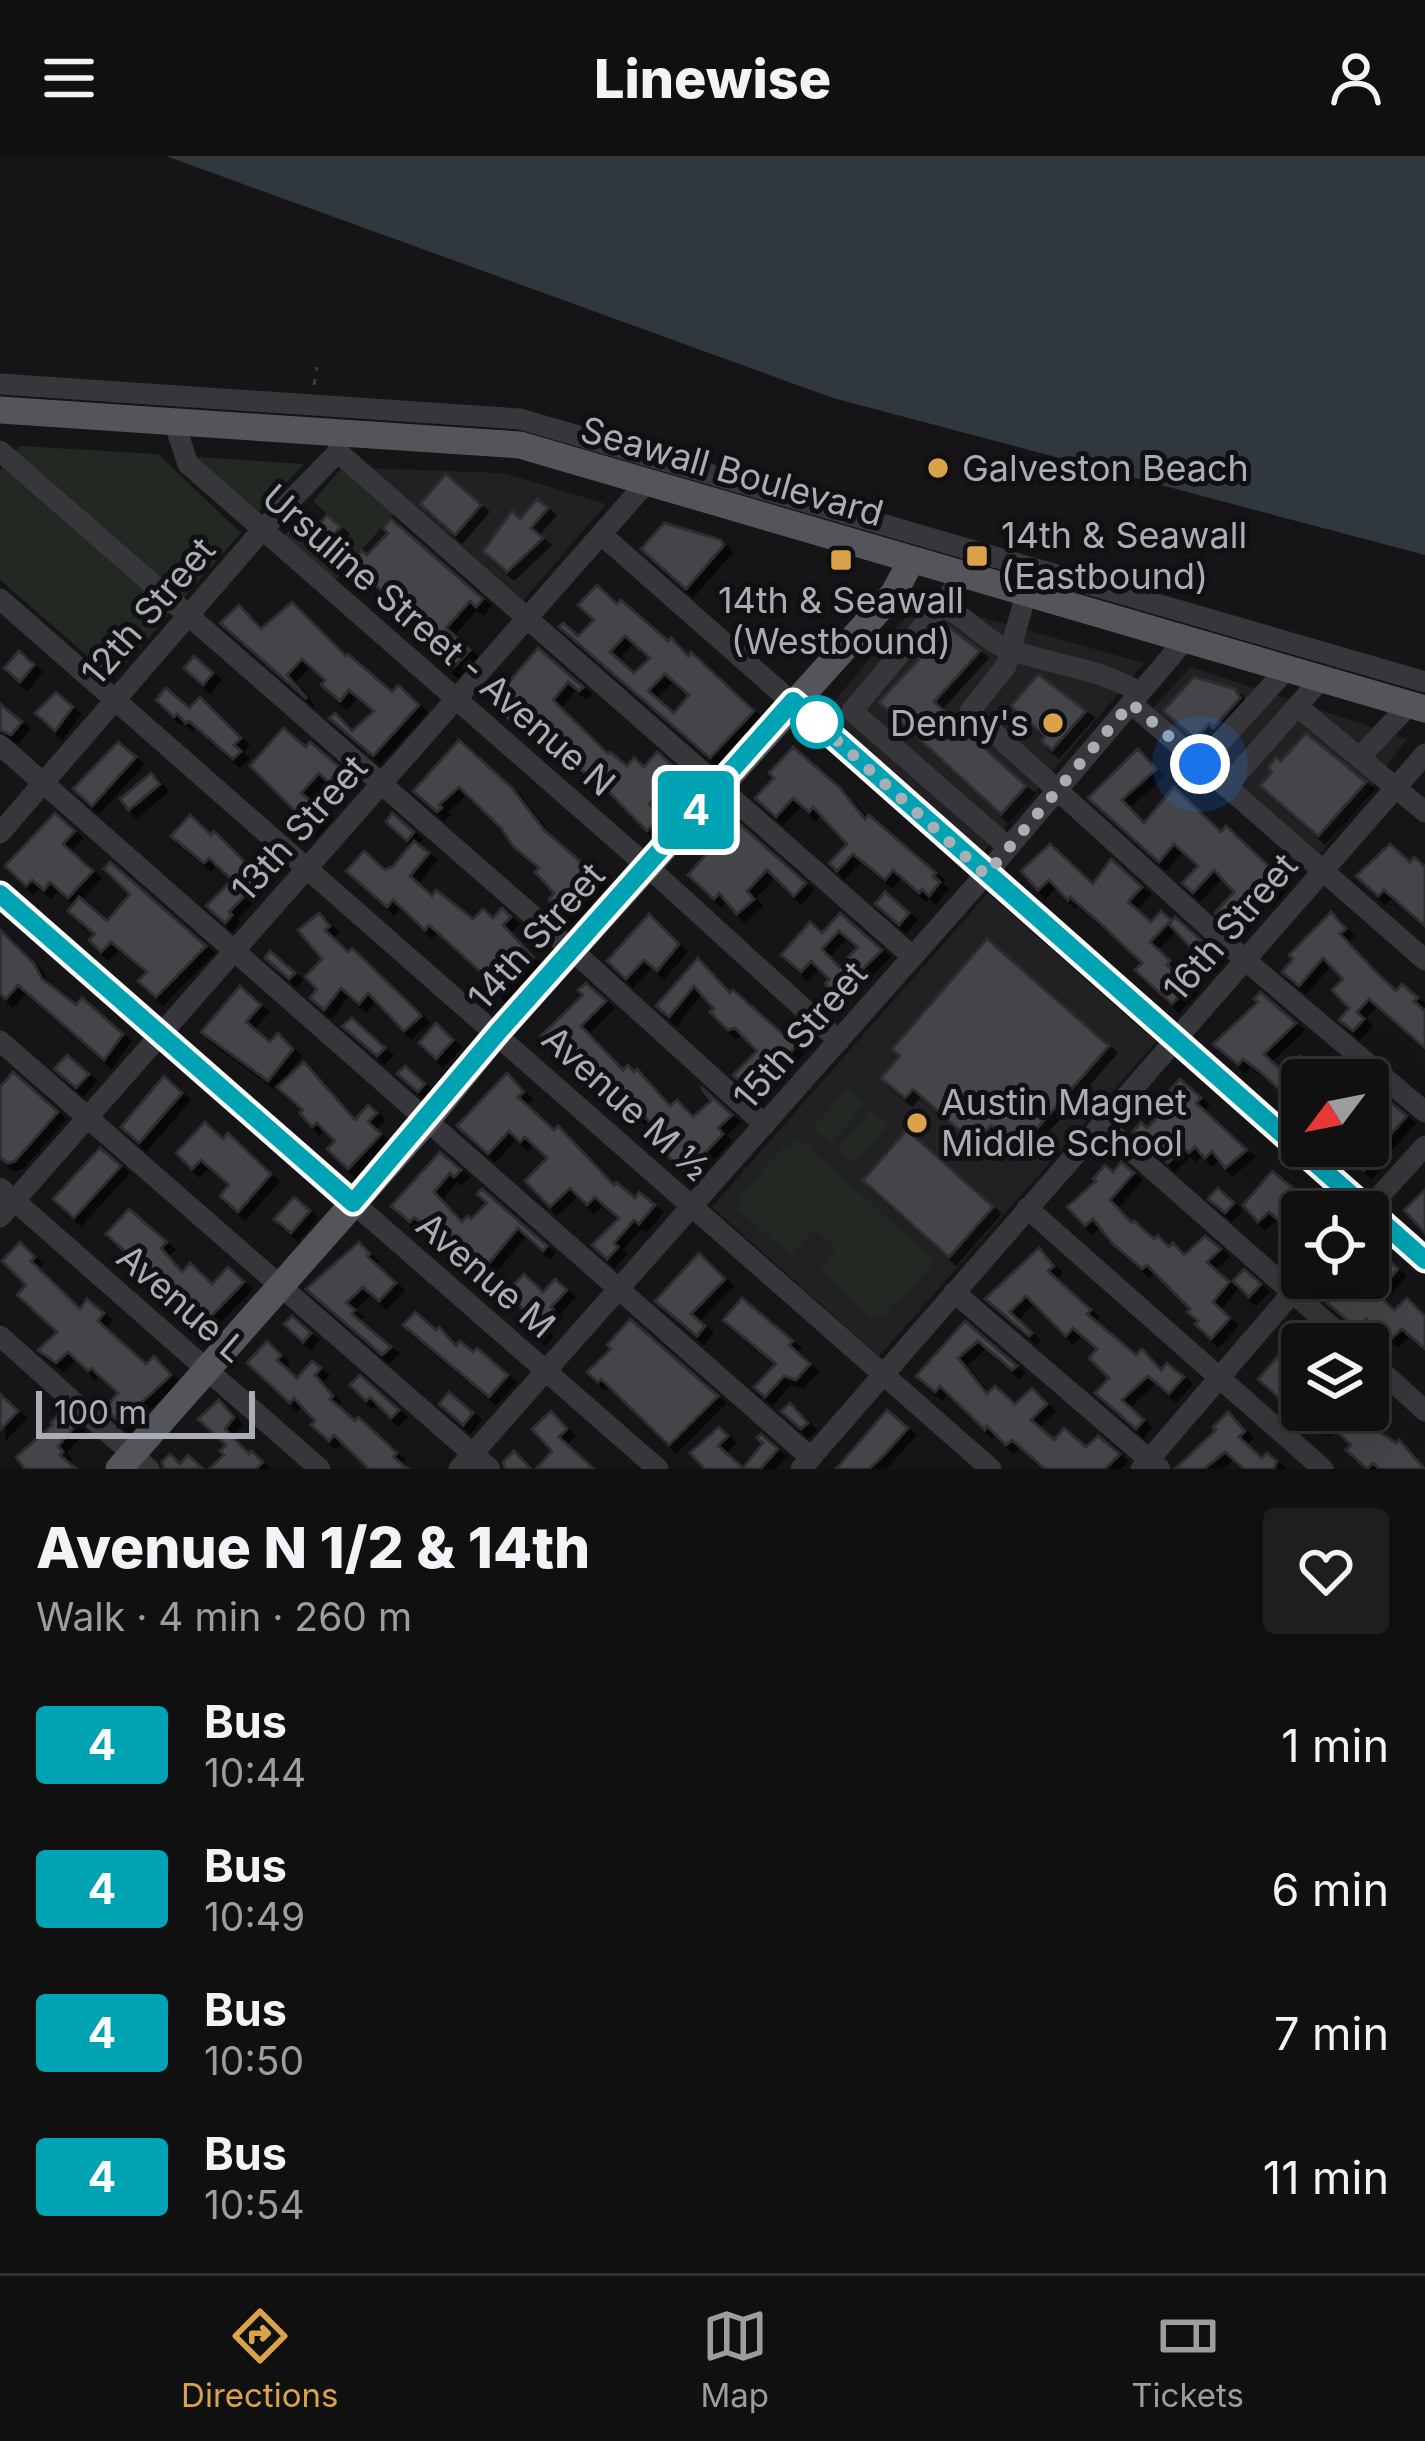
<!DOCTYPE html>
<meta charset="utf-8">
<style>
body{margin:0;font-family:Inter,sans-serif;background:#1e1e1f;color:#f1f3f6;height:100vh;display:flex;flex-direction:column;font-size:45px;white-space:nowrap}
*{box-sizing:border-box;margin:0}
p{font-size:39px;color:#9c9d9f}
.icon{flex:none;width:66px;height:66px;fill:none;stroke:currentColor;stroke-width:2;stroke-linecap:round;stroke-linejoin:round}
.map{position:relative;height:1313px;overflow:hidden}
.sheet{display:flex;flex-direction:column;background:#101011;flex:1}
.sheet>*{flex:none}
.badge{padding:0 24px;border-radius:9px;font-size:42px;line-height:78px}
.needle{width:78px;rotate:238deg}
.fabs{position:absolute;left:1281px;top:903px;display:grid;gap:24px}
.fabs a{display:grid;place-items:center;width:108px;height:108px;border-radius:12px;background:#101011;box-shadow:0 12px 48px #0002,0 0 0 3px #303031;font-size:60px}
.scale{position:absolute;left:36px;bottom:30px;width:219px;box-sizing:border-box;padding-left:12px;border:6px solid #a9adb5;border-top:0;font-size:33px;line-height:42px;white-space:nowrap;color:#a9adb5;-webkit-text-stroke:9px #101012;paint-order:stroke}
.you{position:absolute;width:60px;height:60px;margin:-30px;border:9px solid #fff;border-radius:50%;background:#1a73e8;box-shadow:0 0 0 18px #1a73e833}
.map>.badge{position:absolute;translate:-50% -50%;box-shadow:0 0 0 6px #fff}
.round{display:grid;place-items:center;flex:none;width:126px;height:126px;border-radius:12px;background:#1e1e1f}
.head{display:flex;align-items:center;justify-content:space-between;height:204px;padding:0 36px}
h1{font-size:57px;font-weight:800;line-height:90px}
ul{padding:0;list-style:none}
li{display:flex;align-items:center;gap:36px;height:144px;padding:0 36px}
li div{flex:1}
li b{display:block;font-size:45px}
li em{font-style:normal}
li .badge{min-width:132px;font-weight:700;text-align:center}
header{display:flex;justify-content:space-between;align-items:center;height:156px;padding:0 36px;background:#101011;font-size:54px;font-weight:800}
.menu{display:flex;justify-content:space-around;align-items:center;height:168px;border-top:3px solid #303031;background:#101011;font-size:33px;color:#9c9d9f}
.menu a{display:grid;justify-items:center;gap:6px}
.menu .on{color:#dba349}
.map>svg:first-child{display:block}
.built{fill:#212123}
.green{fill:#222822}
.water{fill:#30383e}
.building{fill:#444549;stroke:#2f2f32;stroke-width:3;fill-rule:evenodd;filter:url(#shadow)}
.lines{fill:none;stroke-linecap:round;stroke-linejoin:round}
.path{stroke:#3d3e42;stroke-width:3;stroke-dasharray:6 9;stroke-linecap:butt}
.minor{stroke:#37373b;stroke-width:21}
.major{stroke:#53555a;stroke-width:27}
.line-casing{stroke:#fff;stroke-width:27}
.line{stroke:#00a3b4;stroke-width:18}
.walk{stroke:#a9adb5;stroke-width:12;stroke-dasharray:0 21.6}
.poi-dot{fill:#dba349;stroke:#101012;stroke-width:4.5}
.stop-dot{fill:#fff;stroke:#00a3b4;stroke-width:6}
.labels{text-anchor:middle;stroke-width:10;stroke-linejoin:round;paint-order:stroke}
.poi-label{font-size:36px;fill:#a9adb5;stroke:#101012;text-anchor:start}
.street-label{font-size:36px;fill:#a9adb5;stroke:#101012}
</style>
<header><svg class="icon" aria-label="menu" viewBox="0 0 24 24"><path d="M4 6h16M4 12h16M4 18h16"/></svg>Linewise<svg class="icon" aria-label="person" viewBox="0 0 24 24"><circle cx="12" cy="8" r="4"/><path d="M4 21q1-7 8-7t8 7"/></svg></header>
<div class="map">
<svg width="1425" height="1313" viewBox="0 0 1425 1313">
<defs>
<filter id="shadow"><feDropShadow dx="7" dy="7" stdDeviation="0" flood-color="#0009"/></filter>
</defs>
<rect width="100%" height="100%" fill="#151517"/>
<g class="built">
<polygon points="365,312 504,317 606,348 520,448"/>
<polygon points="920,444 1144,507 981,699 825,556"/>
<polygon points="1191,511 1407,583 1318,701 1152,553"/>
<polygon points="988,737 1156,886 879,1200 712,1051"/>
</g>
<g class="green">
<polygon points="20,290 158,298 241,377 113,522 0,424 0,314"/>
<polygon points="197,301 304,308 258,357 210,319"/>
<polygon points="345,308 397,354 335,424 285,379 292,371 317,393 341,371 313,345"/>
<polygon points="847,932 865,948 831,988 813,972"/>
<polygon points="871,954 889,969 855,1008 837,993"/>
<polygon points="797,981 936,1105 898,1148 895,1146 883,1159 870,1160 820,1114 836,1092 815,1074 791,1099 739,1055 739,1041 784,990 788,992"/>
</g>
<polygon class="water" points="166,0 1425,0 1425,399 833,242"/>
<g class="building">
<polygon points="446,318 481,349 455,379 420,348"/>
<polygon points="537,343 548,352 531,372 543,382 507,416 483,395 512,355 520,363"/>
<polygon points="327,359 341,371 317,394 306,383"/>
<polygon points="391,363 483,443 476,451 470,445 446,472 470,494 451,514 429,493 437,484 351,407 362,395 367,399 388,377 383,372"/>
<polygon points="664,367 721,384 724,389 686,433 641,393"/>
<path d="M 597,429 L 617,448 L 621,444 L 668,485 L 671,482 L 688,500 L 691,496 L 754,555 L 710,602 L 559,471 L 563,467 L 578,480 L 594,464 L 578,449 ZM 625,480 L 650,502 L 634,517 L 610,496 ZM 665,518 L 689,539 L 674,557 L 648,535 Z"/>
<polygon points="292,446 346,500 348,498 392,536 398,529 419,549 373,600 329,562 335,557 352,575 374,555 349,534 340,545 321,529 325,524 302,503 287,519 307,543 220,467 239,449 261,473"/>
<polygon points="949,471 980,495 934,546 1026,630 1001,658 879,546"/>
<polygon points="538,492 583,531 579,535 568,526 553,544 608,598 610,596 627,610 634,602 644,611 657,596 691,626 679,639 668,627 649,648 661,659 647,675 606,633 540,583 545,578 520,555 511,565 491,547"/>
<polygon points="19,495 34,509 20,526 4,512"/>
<polygon points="194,500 213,517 203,529 184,512"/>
<polygon points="1038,518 1086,555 1052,594 1041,585 1045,580 1011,550"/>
<polygon points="1194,521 1235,533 1240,542 1213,572 1209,568 1195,583 1163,555"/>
<polygon points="166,532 189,552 200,541 241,582 234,589 241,595 233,603 189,565 186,567 177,558 174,561 156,544"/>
<polygon points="56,536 73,551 55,575 35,557"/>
<polygon points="0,548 22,566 11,579 0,574"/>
<polygon points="283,572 306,591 310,586 352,622 347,626 338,617 328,626 319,617 301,637 324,656 307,676 293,665 299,659 250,610"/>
<polygon points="1306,577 1366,626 1318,680 1260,630 1272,616 1268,612 1276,601 1281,605"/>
<polygon points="459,584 512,632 544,674 599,722 566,759 549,744 554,737 535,716 539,712 514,691 501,672 459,631 439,649 442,652 437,656 413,635"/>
<polygon points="118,586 136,601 92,650 73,633"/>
<polygon points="793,591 839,631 865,663 869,659 936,717 933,720 940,726 929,740 922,733 919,737 893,714 885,724 853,698 837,715 829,707 847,688 813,651 809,656 793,642 776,661 755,642 774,622 769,617"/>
<polygon points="1138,593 1156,613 1122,644 1144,667 1174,631 1221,676 1226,670 1282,723 1266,742 1262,739 1241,760 1245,763 1234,774 1215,757 1234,736 1214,714 1193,737 1182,727 1198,710 1174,688 1159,706 1088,642"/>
<polygon points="151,617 160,628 129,654 120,643"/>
<polygon points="55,657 75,675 63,688 93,715 68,742 50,726 44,734 32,724 26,730 5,710"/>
<polygon points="392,657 414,676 407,685 386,666"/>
<polygon points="190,659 211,679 214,675 253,714 257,710 266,718 229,756 232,759 225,767 206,750 232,724 209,702 204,707 171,680"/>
<polygon points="736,665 806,727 794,740 767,714 747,735 754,743 737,758 719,737 714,743 688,719"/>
<polygon points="414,685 429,697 410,720 432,740 436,734 473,763 483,753 493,762 502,752 511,761 503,769 534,802 498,837 483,818 429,769 425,774 393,744 387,751 346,715 364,695 385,714 392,711"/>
<polygon points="1050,688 1093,728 1111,703 1142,731 1128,746 1151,766 1161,755 1171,764 1150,786 1170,805 1167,809 1190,829 1172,848 1135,814 1142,807 1098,765 1070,741 1068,744 1049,724 1038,734 1021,715"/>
<polygon points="1390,688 1410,706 1414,701 1425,711 1425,770 1384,734 1378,740 1356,720"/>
<polygon points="110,706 206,790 156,841 138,825 147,816 111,786 101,796 89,784 95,778 68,755 79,741 107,765 130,738 104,713"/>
<polygon points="885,736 909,757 899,769 875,748"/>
<polygon points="1331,756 1346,773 1340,778 1375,815 1396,835 1402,828 1418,842 1414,845 1425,855 1425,892 1369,843 1357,856 1364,863 1353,875 1339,864 1349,852 1332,834 1343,823 1323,802 1299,830 1282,816 1293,803 1289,799"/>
<polygon points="319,757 330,770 325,774 348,796 352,792 416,854 421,860 404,875 368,837 359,848 341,832 324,854 310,842 317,833 305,821 322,803 298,774"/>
<path d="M 840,757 L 882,794 L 836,839 L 825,828 L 829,823 L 811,805 L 801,816 L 781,799 L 810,766 L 822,777 ZM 839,775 L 858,791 L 839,811 L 822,793 Z"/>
<polygon points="649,758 679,788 657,815 644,804 626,823 607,805"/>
<polygon points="1175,761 1216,798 1207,809 1169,768"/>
<polygon points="0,774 34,808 42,823 76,849 82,842 123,878 104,904 18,829 6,843 0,838"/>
<polygon points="987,783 1109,890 1019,993 991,969 975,988 913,933 905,942 881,922 900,900 892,893"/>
<polygon points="270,795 295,817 289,823 265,802"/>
<polygon points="698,802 730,837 733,834 796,890 755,939 733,919 757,895 735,872 728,874 710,856 714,853 694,830 669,861 656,850"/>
<polygon points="586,827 606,845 581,870 623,914 628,909 634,916 637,913 670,950 677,944 693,961 711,945 701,931 732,959 718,972 723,978 686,1017 665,997 672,989 641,957 638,960 618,941 560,884 552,891 541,880 583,839 578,834"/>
<polygon points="240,830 261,849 246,866 270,886 278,877 293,893 268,925 201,876"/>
<polygon points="1260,836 1296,867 1264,898 1284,917 1300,900 1318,918 1312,924 1302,924 1302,954 1259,915 1243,903 1238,909 1213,888 1258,846 1254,843"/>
<polygon points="352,862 385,892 377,900 342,870"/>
<polygon points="436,867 453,884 436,903 419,887"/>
<polygon points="67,899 89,918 76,932 54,913"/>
<polygon points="304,906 355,964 368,949 377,957 368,966 381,978 348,1013 327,993 335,985 317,967 312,971 300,957 303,954 277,931"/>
<polygon points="405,910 425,928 418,936 397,918"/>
<polygon points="13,916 58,956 15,1005 7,1007 0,1001 0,931"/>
<polygon points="507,917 524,936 518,941 554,974 558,970 614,1029 616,1026 635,1042 639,1036 655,1049 639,1068 634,1064 614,1087 618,1091 607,1103 592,1089 619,1062 595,1041 587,1049 570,1032 550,1051 525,1025 547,1002 525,981 520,986 509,975 488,998 457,970"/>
<polygon points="164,920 182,937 139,987 121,971"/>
<polygon points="1180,923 1201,942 1196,947 1247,994 1225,1012 1212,995 1205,1002 1195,991 1189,997 1183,992 1168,1007 1133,976 1141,966 1147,972 1174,943 1167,937"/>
<polygon points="1368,928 1407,960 1378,993 1382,997 1364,1014 1350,998 1360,990 1368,990 1368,966 1379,953 1368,942"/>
<polygon points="205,966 223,983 228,977 271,1018 238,1056 220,1040 229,1029 201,1004 192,1013 176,997"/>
<polygon points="907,974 993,1051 949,1101 863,1024"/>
<polygon points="100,992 121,1010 74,1062 53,1043"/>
<polygon points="440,996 461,1014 454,1021 450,1017 434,1036 462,1066 467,1060 471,1063 487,1047 477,1038 482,1033 547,1090 543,1095 518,1072 484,1113 469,1100 464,1106 414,1061 410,1066 391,1050"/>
<polygon points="1121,1006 1134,1017 1110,1044 1132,1067 1134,1065 1154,1083 1158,1080 1169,1091 1173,1087 1184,1099 1205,1080 1221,1093 1207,1106 1229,1126 1213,1146 1230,1162 1211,1183 1195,1168 1198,1165 1187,1156 1190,1153 1147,1109 1142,1113 1113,1088 1093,1063 1085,1070 1067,1051 1096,1025 1093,1023 1105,1009 1113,1016"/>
<polygon points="1272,1015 1322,1056 1302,1056 1302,1076 1287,1062 1282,1067 1269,1056 1258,1066 1243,1049"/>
<polygon points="1218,1032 1234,1047 1225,1057 1208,1043"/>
<polygon points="1425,1034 1425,1077 1404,1054"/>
<polygon points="294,1041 310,1055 291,1077 274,1063"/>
<polygon points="129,1053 167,1086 161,1092 182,1116 190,1107 212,1128 228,1111 244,1126 197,1175 181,1160 188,1152 163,1129 155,1136 140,1120 146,1115 106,1078"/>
<polygon points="20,1086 35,1101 31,1105 80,1153 87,1143 104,1157 98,1165 146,1208 154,1200 171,1219 128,1259 123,1269 104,1253 118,1237 91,1212 88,1215 68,1196 56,1207 38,1194 57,1176 17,1139 26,1129 2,1105"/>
<polygon points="359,1086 370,1098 367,1100 396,1127 379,1145 363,1131 346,1147 355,1154 352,1158 391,1191 382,1199 306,1133"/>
<polygon points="1039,1092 1054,1110 1048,1115 1091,1154 1087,1158 1136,1199 1142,1193 1161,1214 1167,1207 1184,1221 1169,1238 1148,1220 1122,1244 1144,1264 1136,1273 1095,1237 1109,1222 1089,1202 1097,1193 1073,1172 1066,1180 1026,1140 1010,1156 1032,1177 1029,1180 985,1143"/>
<polygon points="1377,1094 1398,1113 1377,1138 1394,1154 1407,1142 1425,1160 1425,1193 1402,1173 1391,1183 1366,1163 1357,1173 1327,1147 1353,1122 1368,1122 1368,1105"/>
<polygon points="699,1097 725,1123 691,1158 705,1170 697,1180 655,1145"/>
<polygon points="1244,1113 1261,1128 1249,1141 1233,1125"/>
<polygon points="524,1118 543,1136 555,1123 567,1134 551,1151 554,1154 541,1169 545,1173 538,1181 518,1164 525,1155 506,1137"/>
<polygon points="742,1142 793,1185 789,1189 810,1208 796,1224 784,1220 765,1241 754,1231 776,1208 723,1164"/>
<polygon points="415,1156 436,1174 439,1171 456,1190 460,1185 473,1196 477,1192 508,1219 489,1241 403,1169"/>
<polygon points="292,1160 311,1177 303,1186 284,1168"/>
<polygon points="630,1163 718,1240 669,1289 601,1223 598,1226 587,1216 611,1193 607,1189"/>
<polygon points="965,1165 1017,1210 1012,1214 978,1185 958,1202 987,1238 995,1230 1015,1248 1032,1232 1047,1248 1031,1264 1054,1284 1064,1272 1086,1291 1098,1280 1120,1298 1105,1313 1045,1313 1012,1284 1006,1289 987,1270 985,1274 940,1230 935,1236 916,1220"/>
<polygon points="1306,1168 1326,1186 1302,1188 1302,1251 1284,1235 1278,1241 1258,1223"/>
<polygon points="267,1185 281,1199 277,1204 297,1222 312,1205 321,1212 315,1219 333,1240 330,1243 355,1265 358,1261 397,1297 393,1301 408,1313 369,1313 334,1279 329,1285 311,1269 315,1265 294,1242 290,1247 247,1207"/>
<polygon points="360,1219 399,1254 391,1262 370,1241 366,1245 350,1229"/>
<polygon points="449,1236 473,1257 463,1269 439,1248"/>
<polygon points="0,1238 18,1255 0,1274"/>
<polygon points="219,1244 234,1261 225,1273 249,1298 251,1295 263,1306 256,1313 209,1313 224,1299 220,1295 226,1289 198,1263"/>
<polygon points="790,1247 808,1267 801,1273 781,1255"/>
<polygon points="887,1254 908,1272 885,1298 869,1313 836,1313"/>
<polygon points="1303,1254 1354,1254 1381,1277 1396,1287 1399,1284 1425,1313 1379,1313 1373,1307 1367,1313 1346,1294 1351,1289 1328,1267 1322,1272"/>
<polygon points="61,1255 77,1268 58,1290 63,1296 60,1299 76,1313 25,1313 16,1301 53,1269 51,1267"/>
<polygon points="551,1255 567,1273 559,1281 594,1313 536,1313 552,1295 532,1273"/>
<polygon points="1228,1256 1245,1275 1239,1281 1262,1302 1267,1297 1277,1305 1274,1313 1244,1313 1225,1296 1204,1313 1175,1313 1216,1274 1213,1271"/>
<polygon points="719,1271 728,1280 718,1290 743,1312 763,1287 757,1282 761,1278 778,1293 760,1313 705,1313 690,1297"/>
<polygon points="514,1295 531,1313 505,1313 503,1306"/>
<polygon points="170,1298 180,1308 188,1299 203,1313 164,1313 162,1306"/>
</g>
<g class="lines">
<polyline class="path" points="314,229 317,211"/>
<g class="minor">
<polyline points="0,228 520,263 1425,526"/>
<polyline points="174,266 188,308 647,710 839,885"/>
<polyline points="0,295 572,794 765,969"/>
<polyline points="338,296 913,801"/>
<polyline points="602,379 1425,1104"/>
<polyline points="964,421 852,555 1008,691"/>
<polyline points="1026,438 1006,510 970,555 1245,804 1425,956"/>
<polyline points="0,443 991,1313"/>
<path d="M 942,451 C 967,460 981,482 1005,492 C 1049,509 1099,511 1140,537"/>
<polyline points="1131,547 1425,804"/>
<polyline points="1297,550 1425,656"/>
<polyline points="0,589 811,1302"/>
<polyline points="1360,601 1410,548"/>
<polyline points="1200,608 1287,513"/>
<polyline points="1226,631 1321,523"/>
<polyline points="0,677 263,373 338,296 339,284"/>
<polyline points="0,738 658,1313"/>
<polyline points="0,885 490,1313"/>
<polyline points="1101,968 1351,1188"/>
<polyline points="0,1032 320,1313"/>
<polyline points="1027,1052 1323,1313"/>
<polyline points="1365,1056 1425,990"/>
<polyline points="0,1061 647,326"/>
<polyline points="954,1136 1160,1313"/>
<polyline points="0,1180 149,1313"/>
<polyline points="1368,1203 1425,1255"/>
<polyline points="459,1313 985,719 1185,484"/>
<polyline points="801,1313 1425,598"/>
<polyline points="1141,1313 1305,1122"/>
</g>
<g class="major">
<polyline points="0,254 520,289 1425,553"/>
<polyline points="119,1313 427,964 498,876 894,437 911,405"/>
</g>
</g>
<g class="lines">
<g class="line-casing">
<polyline id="line" points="0,738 353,1047 498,876 793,545 1425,1104"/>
</g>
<use href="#line" class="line"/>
<polyline class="walk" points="817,566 811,561 986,719 1131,547 1200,608"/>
</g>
<g class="poi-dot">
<circle cx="938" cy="312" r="12"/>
<rect x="965" y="388" width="24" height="24" rx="6"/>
<rect x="829" y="392" width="24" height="24" rx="6"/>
<circle cx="1053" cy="567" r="12"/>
<circle cx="917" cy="967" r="12"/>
</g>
<circle class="stop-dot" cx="817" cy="566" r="24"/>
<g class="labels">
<g class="poi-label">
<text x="962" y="325">Galveston Beach</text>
<text x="1001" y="392">14th &amp; Seawall<tspan x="1001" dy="41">(Eastbound)</tspan></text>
<text x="841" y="457" text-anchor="middle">14th &amp; Seawall<tspan x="841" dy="41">(Westbound)</tspan></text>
<text x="1029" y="580" text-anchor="end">Denny's</text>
<text x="941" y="959">Austin Magnet<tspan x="941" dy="41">Middle School</tspan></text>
</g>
<g class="street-label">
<text transform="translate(732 315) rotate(16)" y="13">Seawall Boulevard</text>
<text transform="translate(148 455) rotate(-49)" y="13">12th Street</text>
<text transform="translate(439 484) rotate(41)" y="13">Ursuline Street - Avenue N</text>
<text transform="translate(299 672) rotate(-48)" y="13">13th Street</text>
<text transform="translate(1230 771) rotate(-49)" y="13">16th Street</text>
<text transform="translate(536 780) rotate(-48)" y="13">14th Street</text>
<text transform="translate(800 879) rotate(-49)" y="13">15th Street</text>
<text transform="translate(626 947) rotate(42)" y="13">Avenue M ½</text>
<text transform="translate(486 1119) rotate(41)" y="13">Avenue M</text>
<text transform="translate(182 1147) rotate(41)" y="13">Avenue L</text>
</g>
</g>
</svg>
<div class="fabs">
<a><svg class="needle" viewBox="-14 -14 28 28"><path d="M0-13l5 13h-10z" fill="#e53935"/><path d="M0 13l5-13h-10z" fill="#9c9d9f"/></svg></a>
<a><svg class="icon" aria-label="locate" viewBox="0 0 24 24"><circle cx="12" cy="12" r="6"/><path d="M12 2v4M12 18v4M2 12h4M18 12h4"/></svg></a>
<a><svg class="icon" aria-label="layers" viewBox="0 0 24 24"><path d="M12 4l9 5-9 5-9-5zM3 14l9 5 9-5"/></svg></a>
</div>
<div class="scale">100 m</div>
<div class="you" style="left:1200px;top:608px"></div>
<b class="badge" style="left:696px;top:654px;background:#00a3b4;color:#fff">4</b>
</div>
<section class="sheet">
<div class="head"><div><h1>Avenue N 1/2 &amp; 14th</h1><p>Walk · 4 min · 260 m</p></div><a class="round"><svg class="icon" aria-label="heart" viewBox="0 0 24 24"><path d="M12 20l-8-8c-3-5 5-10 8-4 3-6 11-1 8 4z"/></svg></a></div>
<ul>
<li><span class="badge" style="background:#00a3b4;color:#fff">4</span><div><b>Bus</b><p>10:44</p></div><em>1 min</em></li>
<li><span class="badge" style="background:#00a3b4;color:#fff">4</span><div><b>Bus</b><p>10:49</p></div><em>6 min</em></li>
<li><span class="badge" style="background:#00a3b4;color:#fff">4</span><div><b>Bus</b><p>10:50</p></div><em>7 min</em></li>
<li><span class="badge" style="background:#00a3b4;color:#fff">4</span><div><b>Bus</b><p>10:54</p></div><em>11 min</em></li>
</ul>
</section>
<nav class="menu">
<a class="on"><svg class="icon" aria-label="directions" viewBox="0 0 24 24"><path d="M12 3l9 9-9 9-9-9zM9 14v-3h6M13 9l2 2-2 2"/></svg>Directions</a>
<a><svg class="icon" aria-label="map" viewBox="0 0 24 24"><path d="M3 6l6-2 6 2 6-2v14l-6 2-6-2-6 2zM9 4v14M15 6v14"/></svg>Map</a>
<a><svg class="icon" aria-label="tickets" viewBox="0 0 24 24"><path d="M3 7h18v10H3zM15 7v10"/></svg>Tickets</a>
</nav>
